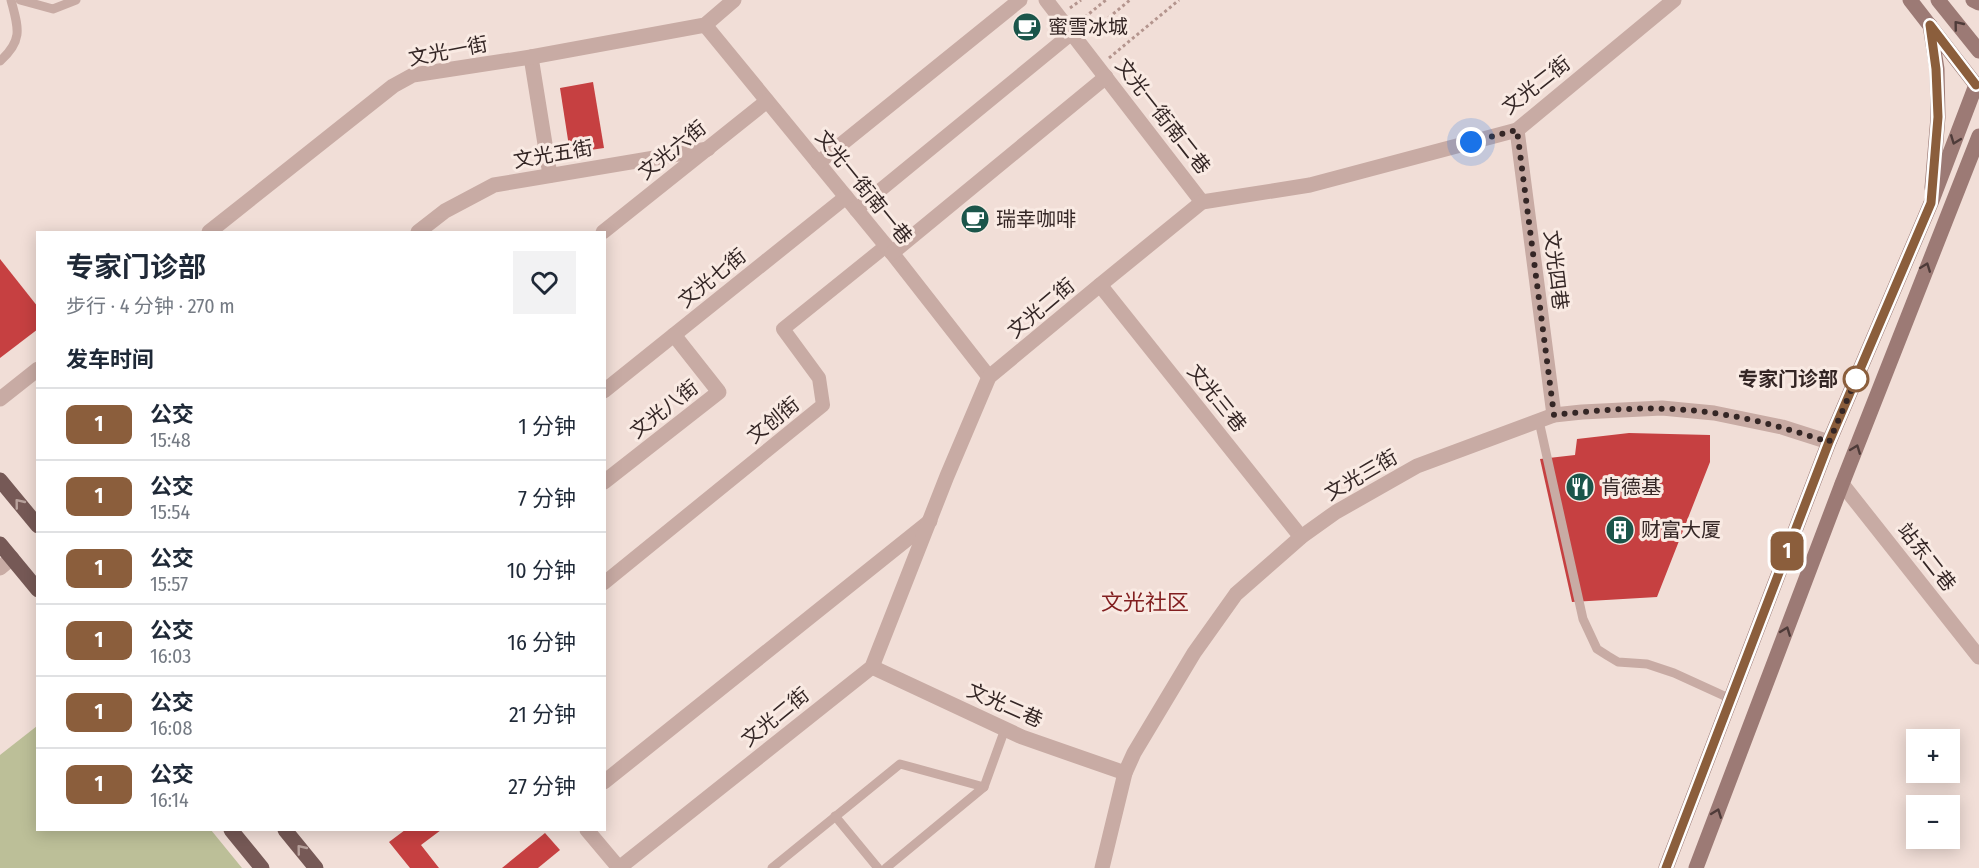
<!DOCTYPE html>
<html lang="zh">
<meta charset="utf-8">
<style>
body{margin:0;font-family:"Fira Sans Condensed","Noto Sans SC",sans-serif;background:#f2f2f3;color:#1f2937;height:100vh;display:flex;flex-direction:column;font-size:22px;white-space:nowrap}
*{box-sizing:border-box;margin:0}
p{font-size:20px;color:#747a83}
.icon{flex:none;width:33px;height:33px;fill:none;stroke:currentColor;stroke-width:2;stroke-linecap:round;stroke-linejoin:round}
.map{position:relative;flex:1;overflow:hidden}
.sheet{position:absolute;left:36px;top:231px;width:570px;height:600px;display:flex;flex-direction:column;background:#fff;border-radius:0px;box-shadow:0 3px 15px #0003}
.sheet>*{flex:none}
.badge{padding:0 12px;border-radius:9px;font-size:21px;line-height:39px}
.fabs{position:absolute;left:1906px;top:729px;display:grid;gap:12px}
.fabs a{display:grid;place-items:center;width:54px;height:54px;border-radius:0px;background:#fff;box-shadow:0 3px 15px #0003;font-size:30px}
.you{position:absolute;width:30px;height:30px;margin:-15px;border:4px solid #fff;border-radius:50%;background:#1a73e8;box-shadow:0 0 0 9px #1a73e833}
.map>.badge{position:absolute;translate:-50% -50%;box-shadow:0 0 0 3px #fff}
h2{padding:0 30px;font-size:22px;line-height:54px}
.round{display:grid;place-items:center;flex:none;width:63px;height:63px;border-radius:0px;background:#f2f2f3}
.head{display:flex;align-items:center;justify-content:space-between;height:102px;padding:0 30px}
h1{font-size:28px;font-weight:700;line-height:45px}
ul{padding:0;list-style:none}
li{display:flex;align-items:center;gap:18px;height:72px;padding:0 30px;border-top:2px solid #e0e1e3}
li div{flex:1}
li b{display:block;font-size:22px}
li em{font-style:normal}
li .badge{min-width:66px;font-weight:700;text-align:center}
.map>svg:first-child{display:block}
.green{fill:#bcbf98}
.building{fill:#c64041}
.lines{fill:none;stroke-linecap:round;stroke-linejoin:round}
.path{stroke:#b4958e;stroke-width:3;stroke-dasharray:3 3;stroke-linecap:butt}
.service{stroke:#c8aba4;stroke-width:9}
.pedestrian{stroke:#c8aba4;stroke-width:14}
.minor{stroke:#c8aba4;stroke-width:15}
.tertiary{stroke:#c8aba4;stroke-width:15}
.secondary{stroke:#9c7a75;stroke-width:15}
.primary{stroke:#765956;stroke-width:15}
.oneway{stroke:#4e3b39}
.oneway2{stroke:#b8a29c}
.line-casing{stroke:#fff;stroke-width:14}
.line{stroke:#8b5e3c;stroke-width:9}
.walk{stroke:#342625;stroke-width:6;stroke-dasharray:0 10.8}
.stop-dot{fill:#fff;stroke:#8b5e3c;stroke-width:3}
.labels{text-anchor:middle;stroke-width:6;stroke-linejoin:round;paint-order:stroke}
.poi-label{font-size:20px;fill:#342625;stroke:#f9eae3;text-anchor:start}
.street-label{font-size:20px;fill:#342625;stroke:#f9eae3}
.stop-label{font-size:20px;font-weight:bold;fill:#342625;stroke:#f9eae3;text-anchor:end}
.quarter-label{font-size:22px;fill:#821f20;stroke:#f9eae3}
</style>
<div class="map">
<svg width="1979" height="868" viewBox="0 0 1979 868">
<rect width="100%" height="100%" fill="#f1ded7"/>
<polygon class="green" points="37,726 38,830 211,830 242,868 0,868 0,755"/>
<g class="building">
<polygon points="593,82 604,148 570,153 560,88"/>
<polygon points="0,259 38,307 38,329 0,358"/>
<polygon points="1629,433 1710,435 1710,462 1657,597 1572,602 1540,459 1575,455 1577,439"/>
<polygon points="405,830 441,830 421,845 439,868 410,868 389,842"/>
<polygon points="545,833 560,850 538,868 502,868"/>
</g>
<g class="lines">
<g class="path">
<polyline points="1070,8 1081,0"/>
<polyline points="1080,21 1106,0"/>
<polyline points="1090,33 1130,0"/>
<polyline points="1109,58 1179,0"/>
</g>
<g class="service">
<polyline points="20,0 53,9 76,0"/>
<path d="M 0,61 C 24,40 18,27 11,0"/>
<polyline points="1539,421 1583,619 1597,649 1608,656 1618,662 1647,664 1674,673 1731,699"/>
<polyline points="835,816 878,868"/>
<polyline points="772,868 900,764 984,787 1005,729"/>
<polyline points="886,868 984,787"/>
</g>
<g class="pedestrian">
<polyline points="856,210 1072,33"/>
<polyline points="604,583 823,405 819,378 783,329 886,246"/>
</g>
<g class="minor">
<polyline points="1046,0 1202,202"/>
<polyline points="705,25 892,253 989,377"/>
<polyline points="531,57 550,175"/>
<polyline points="1517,130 1554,415"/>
<polyline points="818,163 1020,0"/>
<polyline points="418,232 445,211 494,185 708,149"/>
<polyline points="603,232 767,101"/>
<polyline points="892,253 1106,77"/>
<polyline points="1100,285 1301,537"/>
<polyline points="604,391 846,197"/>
<polyline points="604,482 719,392 674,335"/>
<polyline points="1842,484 1979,657"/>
<polyline points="872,667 1022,737 1125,773"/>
<polyline points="604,782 930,521"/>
<polyline points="587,830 619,868"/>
<polyline points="1102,868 1125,773 1134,753 1194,653 1236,594 1301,537 1336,512 1417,466 1554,415 1582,412 1662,408 1714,413 1782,427 1829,442"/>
</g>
<g class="tertiary">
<polyline points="209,232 393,86 413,75 531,57 705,25 734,0"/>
<polyline points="0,399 38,369"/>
<polyline points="0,568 12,558"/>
<polyline points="619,868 872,667 947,476 989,377 1100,285 1202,202 1310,185 1517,130 1674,0"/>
</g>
<g class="secondary">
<polyline points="1910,0 1976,85"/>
<polyline points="1938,0 1979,51"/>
<polyline points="1973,0 1979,3"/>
<polyline points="1930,25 1937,69 1938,117 1932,188"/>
<polyline points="1666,868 1829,442 1931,203 1976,85"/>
<polyline points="1696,868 1842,484 1979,136"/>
</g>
<g class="primary">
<polyline points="0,480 38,526"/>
<polyline points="0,544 38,590"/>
<polyline points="231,830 262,868"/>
<polyline points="285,830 316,868"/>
</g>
</g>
<defs><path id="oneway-chevron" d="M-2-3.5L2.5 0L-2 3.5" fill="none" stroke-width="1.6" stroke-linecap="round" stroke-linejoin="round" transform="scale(1.5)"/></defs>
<g class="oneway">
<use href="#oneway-chevron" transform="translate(1958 25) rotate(-129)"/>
<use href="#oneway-chevron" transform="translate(1955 140) rotate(111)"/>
<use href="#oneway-chevron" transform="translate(1926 267) rotate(-69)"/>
<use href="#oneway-chevron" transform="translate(1856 449) rotate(-69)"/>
<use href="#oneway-chevron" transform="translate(1786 631) rotate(-69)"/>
<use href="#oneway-chevron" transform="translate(1717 813) rotate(-69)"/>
</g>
<g class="oneway2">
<use href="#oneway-chevron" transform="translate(19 503) rotate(-129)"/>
<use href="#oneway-chevron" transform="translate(301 849) rotate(-129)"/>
</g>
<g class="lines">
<g class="line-casing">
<polyline id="line" points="1666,868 1829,442 1931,203 1938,117 1936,69 1930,25 1976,85"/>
</g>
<use href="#line" class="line"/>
<path class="walk" d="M 1471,142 L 1517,130 L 1554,415 C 1606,409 1661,405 1713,413 C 1753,418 1791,430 1829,442 L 1857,377 L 1856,379"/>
</g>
<defs>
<g id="cafe-disc" transform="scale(1.5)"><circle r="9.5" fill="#1b554a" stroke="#f9eae3"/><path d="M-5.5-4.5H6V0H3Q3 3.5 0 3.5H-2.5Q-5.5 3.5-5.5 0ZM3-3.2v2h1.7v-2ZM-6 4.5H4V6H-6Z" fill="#fff"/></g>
<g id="restaurant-disc" transform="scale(1.5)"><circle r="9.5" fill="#1b554a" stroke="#f9eae3"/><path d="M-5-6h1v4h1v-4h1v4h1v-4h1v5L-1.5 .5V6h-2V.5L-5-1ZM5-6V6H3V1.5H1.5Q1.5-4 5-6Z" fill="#fff"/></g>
<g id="building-disc" transform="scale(1.5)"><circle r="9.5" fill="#1b554a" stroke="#f9eae3"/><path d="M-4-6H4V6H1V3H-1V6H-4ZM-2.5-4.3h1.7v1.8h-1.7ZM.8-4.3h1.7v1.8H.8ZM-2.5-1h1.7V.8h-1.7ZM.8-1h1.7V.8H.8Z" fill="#fff"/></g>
</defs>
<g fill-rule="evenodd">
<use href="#cafe-disc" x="1027" y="27"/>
<use href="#cafe-disc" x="975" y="219"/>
<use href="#restaurant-disc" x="1580" y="487"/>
<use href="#building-disc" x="1620" y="530"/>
</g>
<circle class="stop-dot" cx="1856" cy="379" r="12"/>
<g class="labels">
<g class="poi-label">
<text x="1048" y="34">蜜雪冰城</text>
<text x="996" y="226">瑞幸咖啡</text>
<text x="1601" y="494">肯德基</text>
<text x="1641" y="537">财富大厦</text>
</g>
<g class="street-label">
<text transform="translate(448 51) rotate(-11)" y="7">文光一街</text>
<text transform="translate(1536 85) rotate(-38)" y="7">文光二街</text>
<text transform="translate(1163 116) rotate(52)" y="7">文光一街南二巷</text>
<text transform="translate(672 150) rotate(-39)" y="7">文光六街</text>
<text transform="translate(553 154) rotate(-10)" y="7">文光五街</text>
<text transform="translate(864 187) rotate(51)" y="7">文光一街南一巷</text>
<text transform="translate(1556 270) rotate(83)" y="7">文光四巷</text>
<text transform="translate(712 278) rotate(-39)" y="7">文光七街</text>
<text transform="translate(1041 308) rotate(-40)" y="7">文光二街</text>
<text transform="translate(1217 398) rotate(51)" y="7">文光三巷</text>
<text transform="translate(664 409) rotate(-38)" y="7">文光八街</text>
<text transform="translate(773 420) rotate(-39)" y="7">文创街</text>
<text transform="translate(1361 475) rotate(-30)" y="7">文光三街</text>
<text transform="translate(1927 557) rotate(52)" y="7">站东二巷</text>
<text transform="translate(1005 705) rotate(24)" y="7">文光二巷</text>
<text transform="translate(775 717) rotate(-39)" y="7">文光二街</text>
</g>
<g class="stop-label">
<text x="1838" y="386">专家门诊部</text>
</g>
<g class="quarter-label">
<text x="1145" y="610">文光社区</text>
</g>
</g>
</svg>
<div class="fabs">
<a>+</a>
<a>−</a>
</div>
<div class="you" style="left:1471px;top:142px"></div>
<b class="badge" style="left:1787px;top:551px;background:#8b5e3c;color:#fff">1</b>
<section class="sheet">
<div class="head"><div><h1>专家门诊部</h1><p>步行 · 4 分钟 · 270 m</p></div><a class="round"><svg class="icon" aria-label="heart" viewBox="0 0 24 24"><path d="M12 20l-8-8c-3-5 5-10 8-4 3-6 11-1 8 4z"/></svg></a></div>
<h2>发车时间</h2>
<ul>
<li><span class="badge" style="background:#8b5e3c;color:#fff">1</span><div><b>公交</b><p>15:48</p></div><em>1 分钟</em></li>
<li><span class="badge" style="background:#8b5e3c;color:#fff">1</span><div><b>公交</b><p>15:54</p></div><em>7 分钟</em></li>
<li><span class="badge" style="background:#8b5e3c;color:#fff">1</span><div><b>公交</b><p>15:57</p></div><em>10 分钟</em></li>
<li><span class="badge" style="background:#8b5e3c;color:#fff">1</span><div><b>公交</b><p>16:03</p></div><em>16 分钟</em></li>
<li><span class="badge" style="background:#8b5e3c;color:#fff">1</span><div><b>公交</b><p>16:08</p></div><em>21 分钟</em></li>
<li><span class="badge" style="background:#8b5e3c;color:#fff">1</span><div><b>公交</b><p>16:14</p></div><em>27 分钟</em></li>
</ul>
</section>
</div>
